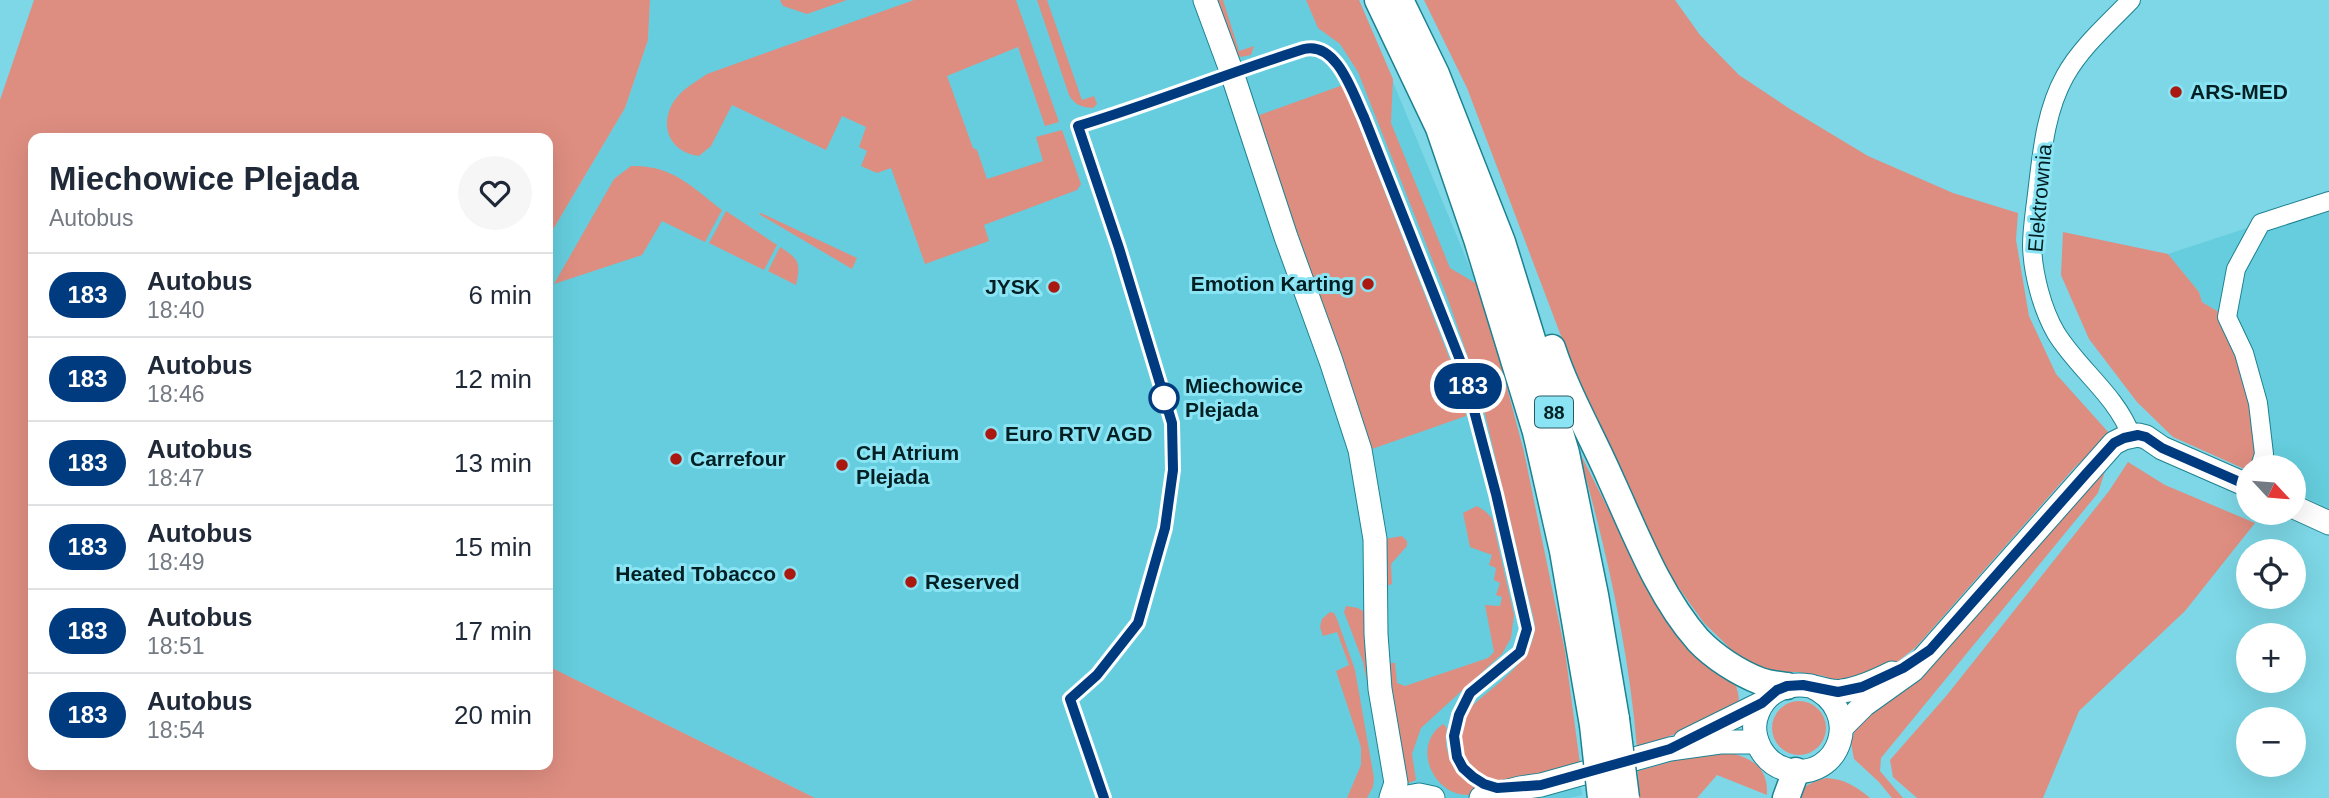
<!DOCTYPE html>
<html lang="pl">
<meta charset="utf-8">
<style>
body{margin:0;font-family:Arial,sans-serif;background:#f6f6f7;color:#1f2937;height:100vh;display:flex;flex-direction:column;font-size:26px;white-space:nowrap}
*{box-sizing:border-box;margin:0}
p{font-size:23px;color:#747a83}
.icon{flex:none;width:38px;height:38px;fill:none;stroke:currentColor;stroke-width:2;stroke-linecap:round;stroke-linejoin:round}
.map{position:relative;flex:1;overflow:hidden}
.side{position:absolute;left:28px;top:133px;width:525px;height:637px;display:flex;flex-direction:column;background:#fff;border-radius:14px;box-shadow:0 7px 28px #0002}
.side>*{flex:none}
.badge{padding:0 14px;border-radius:23px;font-size:24px;line-height:46px}
.needle{width:46px;rotate:116deg}
.fabs{position:absolute;left:2236px;top:455px;display:grid;gap:14px}
.fabs a{display:grid;place-items:center;width:70px;height:70px;border-radius:50%;background:#fff;box-shadow:0 7px 28px #0002;font-size:35px}
.map>.badge{position:absolute;translate:-50% -50%;box-shadow:0 0 0 4px #fff}
.round{display:grid;place-items:center;flex:none;width:74px;height:74px;border-radius:37px;background:#f6f6f7}
.headline{display:flex;align-items:center;justify-content:space-between;height:119px;padding:0 21px}
h1{font-size:33px;font-weight:700;line-height:52px}
ul{padding:0;list-style:none}
li{display:flex;align-items:center;gap:21px;height:84px;padding:0 21px;border-top:2px solid #e0e1e3}
li div{flex:1}
li b{display:block;font-size:26px}
li em{font-style:normal}
li .badge{min-width:77px;font-weight:700;text-align:center}
.map>svg:first-child{display:block}
.built{fill:#65cddd}
.green{fill:#de8e81}
.lines{fill:none;stroke-linecap:round;stroke-linejoin:round}
.street-casing{stroke:#1d8290;stroke-width:20}
.secondary-casing{stroke:#1d8290;stroke-width:25}
.primary-casing{stroke:#1d8290;stroke-width:29}
.street{stroke:#fff;stroke-width:18}
.secondary{stroke:#fff;stroke-width:23}
.primary{stroke:#fff;stroke-width:26}
.primary-bridge-casing{stroke:#1d8290;stroke-width:29;stroke-linecap:butt}
.primary-bridge{stroke:#fff;stroke-width:26}
.line-casing{stroke:#fff;stroke-width:16}
.line{stroke:#003b80;stroke-width:10}
.poi-dot{fill:#aa1810;stroke:#8ae4f3;stroke-width:2.5}
.stop-dot{fill:#fff;stroke:#003b80;stroke-width:3.5}
.labels{text-anchor:middle;stroke-width:6;stroke-linejoin:round;paint-order:stroke}
.shield{fill:#8ae4f3;stroke:#2b5b62;stroke-width:2}
.shield-label{font-size:19px;font-weight:bold;fill:#022024}
.poi-label{font-size:21px;font-weight:bold;fill:#022024;stroke:#8ae4f3;text-anchor:start}
.street-label{font-size:21px;fill:#022024;stroke:#8ae4f3}
.stop-label{font-size:21px;font-weight:bold;fill:#022024;stroke:#8ae4f3;text-anchor:start}
</style>
<div class="map">
<svg width="2329" height="798" viewBox="0 0 2329 798">
<rect width="100%" height="100%" fill="#7dd7e6"/>
<g class="built">
<polygon points="650,0 1359,0 1485,304 1575,731 1582,795 1569,798 815,798 548,666 548,238 625,108 648,40"/>
<polygon points="2329,201 2329,509 2294,492 2294,467 2260,467 2227,317 2202,302 2199,292 2168,254"/>
</g>
<g class="green">
<polygon points="34,0 650,0 648,40 625,108 548,238 548,138 33,138 33,765 548,765 548,666 815,798 0,798 0,100"/>
<polygon points="780,0 847,0 807,14 783,6"/>
<path d="M 914,0 L 1016,0 L 1059,122 L 1045,126 L 1018,47 L 947,76 L 973,148 L 977,150 L 987,179 L 1043,161 L 1036,137 L 1062,130 L 1081,184 L 1077,190 L 984,225 L 989,241 L 925,264 L 891,168 L 877,173 L 861,166 L 867,151 L 859,147 L 866,127 L 842,116 L 826,150 L 732,105 L 711,146 L 699,156 C 662,151 657,113 684,90 C 691,84 700,79 707,74 Z"/>
<path d="M 1037,0 L 1047,0 L 1082,100 L 1094,96 L 1097,104 L 1093,108 C 1081,107 1075,105 1069,95 Z"/>
<polygon points="1218,0 1223,0 1239,51 1254,46 1251,55 1241,57 1236,54"/>
<path d="M 1306,0 L 1359,0 L 1393,79 L 1391,123 L 1450,268 L 1477,284 L 1485,304 L 1524,452 L 1565,651 L 1580,764 L 1506,783 L 1489,780 L 1477,772 L 1465,757 L 1461,741 L 1463,720 L 1468,710 C 1492,686 1541,658 1534,620 L 1479,389 L 1449,302 L 1358,72 L 1340,44 L 1318,28 Z"/>
<polygon points="1424,0 1675,0 1700,35 1739,75 1790,109 1868,156 1953,193 2018,213 2016,240 2029,316 2056,374 2110,434 2075,467 1916,647 1887,670 1836,682 1824,676 1798,672 1765,672 1739,657 1704,623 1671,577 1591,415 1467,88"/>
<polygon points="1343,85 1456,375 1466,416 1372,449 1257,116"/>
<path d="M 631,166 C 672,165 691,186 722,210 L 705,242 L 662,221 L 642,255 L 554,284 L 614,179 Z"/>
<polygon points="726,211 777,245 764,270 709,243"/>
<polygon points="761,213 857,258 852,269 759,214"/>
<polygon points="2063,232 2168,254 2199,292 2202,302 2227,317 2244,353 2260,467 2249,467 2249,471 2173,437 2137,402 2089,339 2061,275"/>
<path d="M 780,247 C 799,259 801,263 796,285 L 768,271 Z"/>
<path d="M 1581,455 L 1637,566 L 1735,683 C 1738,691 1740,698 1738,707 L 1708,722 L 1637,748 C 1629,651 1607,551 1580,457 Z"/>
<polygon points="2128,462 2165,485 2255,523 2185,611 2079,711 2043,798 1917,798 1893,777 1890,760 1947,695 2109,491"/>
<polygon points="2106,468 2098,493 1881,758 1880,771 1903,798 1892,798 1879,782 1854,759 1851,743 1857,723"/>
<polygon points="1477,506 1485,511 1492,518 1514,615 1511,638 1502,654 1421,728 1412,754 1416,780 1409,783 1407,781 1393,705 1389,663 1395,663 1397,683 1405,686 1488,658 1494,652 1485,605 1500,606 1502,597 1496,595 1500,583 1494,580 1496,568 1489,565 1492,555 1470,547 1463,513"/>
<polygon points="1402,536 1407,541 1407,546 1391,564 1392,584 1386,586 1385,539"/>
<polygon points="1346,606 1358,608 1366,613 1373,710 1363,662 1344,612"/>
<polygon points="1330,612 1334,613 1337,619 1355,670 1374,778 1373,787 1367,798 1347,798 1361,765 1361,747 1336,671 1349,665 1337,632 1323,636 1320,627 1322,619"/>
<circle cx="1799" cy="728" r="27"/>
<path d="M 1443,724 L 1447,728 C 1441,754 1457,773 1476,789 L 1470,795 C 1434,797 1410,746 1443,724 Z"/>
<path d="M 1712,750 C 1730,752 1759,757 1765,778 C 1767,783 1767,790 1767,795 L 1717,775 L 1697,798 L 1639,798 L 1638,771 Z"/>
<path d="M 1826,778 C 1844,779 1856,786 1870,798 L 1794,798 C 1802,786 1812,782 1826,778 Z"/>
</g>
<g class="lines">
<g class="street-casing">
<g id="street">
<path d="M 2131,435 C 2116,395 2078,369 2056,333 C 2042,309 2033,274 2032,246 C 2032,229 2035,211 2037,194 C 2042,153 2045,112 2065,76 C 2081,47 2109,23 2131,0"/>
<polyline points="2260,467 2264,454 2258,403 2244,353 2227,317 2236,269 2261,223 2329,201"/>
</g>
</g>
<g class="secondary-casing">
<g id="secondary">
<polyline points="1205,0 1232,73 1286,237 1331,361 1360,450 1375,539 1376,634 1380,689 1396,783 1391,798"/>
<polyline points="2294,507 2329,523"/>
<path d="M 1811,686 C 1865,710 1840,782 1788,770 C 1776,767 1766,759 1760,748 C 1754,736 1753,723 1758,712 C 1767,690 1789,682 1810,686 C 1820,688 1832,693 1842,691 C 1859,689 1876,681 1892,673"/>
<polyline points="1842,727 1864,705 1913,670 2114,443 2124,438 2138,435 2146,437 2162,448 2249,486"/>
<polyline points="1685,741 1762,703"/>
<polyline points="1402,798 1419,795 1433,798"/>
<polyline points="1481,798 1520,788 1541,785 1670,749 1720,742 1757,742"/>
</g>
</g>
<g class="primary-casing">
<g id="primary">
<polyline points="1378,0 1439,128 1477,239 1536,432 1563,551 1593,725"/>
<polyline points="1400,0 1436,74 1502,242 1540,365 1566,453 1595,595 1616,719"/>
<path d="M 1552,348 C 1567,394 1592,436 1611,480 C 1635,532 1659,596 1698,640 C 1714,657 1739,673 1760,681 C 1768,684 1778,685 1787,686"/>
<polyline points="1786,798 1796,771"/>
</g>
</g>
<use href="#street" class="street"/>
<use href="#secondary" class="secondary"/>
<use href="#primary" class="primary"/>
<g class="primary-bridge-casing">
<g id="primary-bridge">
<polyline points="1616,719 1626,798"/>
<polyline points="1593,725 1601,798"/>
</g>
</g>
<use href="#primary-bridge" class="primary-bridge"/>
</g>
<g class="lines">
<g class="line-casing">
<path id="line" d="M 1104,798 L 1070,699 L 1097,675 L 1138,623 L 1165,528 L 1173,470 L 1172,423 L 1119,248 L 1078,126 C 1154,103 1228,73 1304,49 C 1337,41 1353,94 1364,117 L 1462,365 L 1496,494 L 1527,629 L 1520,652 L 1470,693 L 1459,715 L 1454,736 L 1457,757 L 1463,768 L 1473,777 L 1484,784 L 1497,788 L 1541,785 L 1670,749 L 1762,703 L 1777,690 L 1787,686 L 1803,685 L 1838,692 L 1862,687 L 1903,668 L 1930,650 L 2085,475 L 2114,443 L 2124,438 L 2138,435 L 2146,437 L 2162,448 L 2249,486"/>
</g>
<use href="#line" class="line"/>
</g>
<g class="poi-dot">
<circle cx="2176" cy="92" r="7"/>
<circle cx="1368" cy="284" r="7"/>
<circle cx="1054" cy="287" r="7"/>
<circle cx="991" cy="434" r="7"/>
<circle cx="676" cy="459" r="7"/>
<circle cx="842" cy="465" r="7"/>
<circle cx="790" cy="574" r="7"/>
<circle cx="911" cy="582" r="7"/>
</g>
<circle class="stop-dot" cx="1164" cy="398" r="14"/>
<g class="labels">
<rect class="shield" x="1535" y="396.5" width="38" height="31" rx="5"/>
<g class="shield-label">
<text x="1554" y="419">88</text>
</g>
<g class="poi-label">
<text x="2190" y="99">ARS-MED</text>
<text x="1354" y="291" text-anchor="end">Emotion Karting</text>
<text x="1040" y="294" text-anchor="end">JYSK</text>
<text x="1005" y="441">Euro RTV AGD</text>
<text x="856" y="460">CH Atrium<tspan x="856" dy="24">Plejada</tspan></text>
<text x="690" y="466">Carrefour</text>
<text x="776" y="581" text-anchor="end">Heated Tobacco</text>
<text x="925" y="589">Reserved</text>
</g>
<g class="street-label">
<text transform="translate(2040 198) rotate(-85)" y="7">Elektrownia</text>
</g>
<g class="stop-label">
<text x="1185" y="393">Miechowice<tspan x="1185" dy="24">Plejada</tspan></text>
</g>
</g>
</svg>
<div class="fabs">
<a><svg class="needle" viewBox="-14 -14 28 28"><path d="M0-13l5 13h-10z" fill="#e53935"/><path d="M0 13l5-13h-10z" fill="#747a83"/></svg></a>
<a><svg class="icon" aria-label="locate" viewBox="0 0 24 24"><circle cx="12" cy="12" r="6"/><path d="M12 2v4M12 18v4M2 12h4M18 12h4"/></svg></a>
<a>+</a>
<a>−</a>
</div>
<b class="badge" style="left:1468px;top:386px;background:#003b80;color:#fff">183</b>
<section class="side">
<div class="headline"><div><h1>Miechowice Plejada</h1><p>Autobus</p></div><a class="round"><svg class="icon" aria-label="heart" viewBox="0 0 24 24"><path d="M12 20l-8-8c-3-5 5-10 8-4 3-6 11-1 8 4z"/></svg></a></div>
<ul>
<li><span class="badge" style="background:#003b80;color:#fff">183</span><div><b>Autobus</b><p>18:40</p></div><em>6 min</em></li>
<li><span class="badge" style="background:#003b80;color:#fff">183</span><div><b>Autobus</b><p>18:46</p></div><em>12 min</em></li>
<li><span class="badge" style="background:#003b80;color:#fff">183</span><div><b>Autobus</b><p>18:47</p></div><em>13 min</em></li>
<li><span class="badge" style="background:#003b80;color:#fff">183</span><div><b>Autobus</b><p>18:49</p></div><em>15 min</em></li>
<li><span class="badge" style="background:#003b80;color:#fff">183</span><div><b>Autobus</b><p>18:51</p></div><em>17 min</em></li>
<li><span class="badge" style="background:#003b80;color:#fff">183</span><div><b>Autobus</b><p>18:54</p></div><em>20 min</em></li>
</ul>
</section>
</div>
